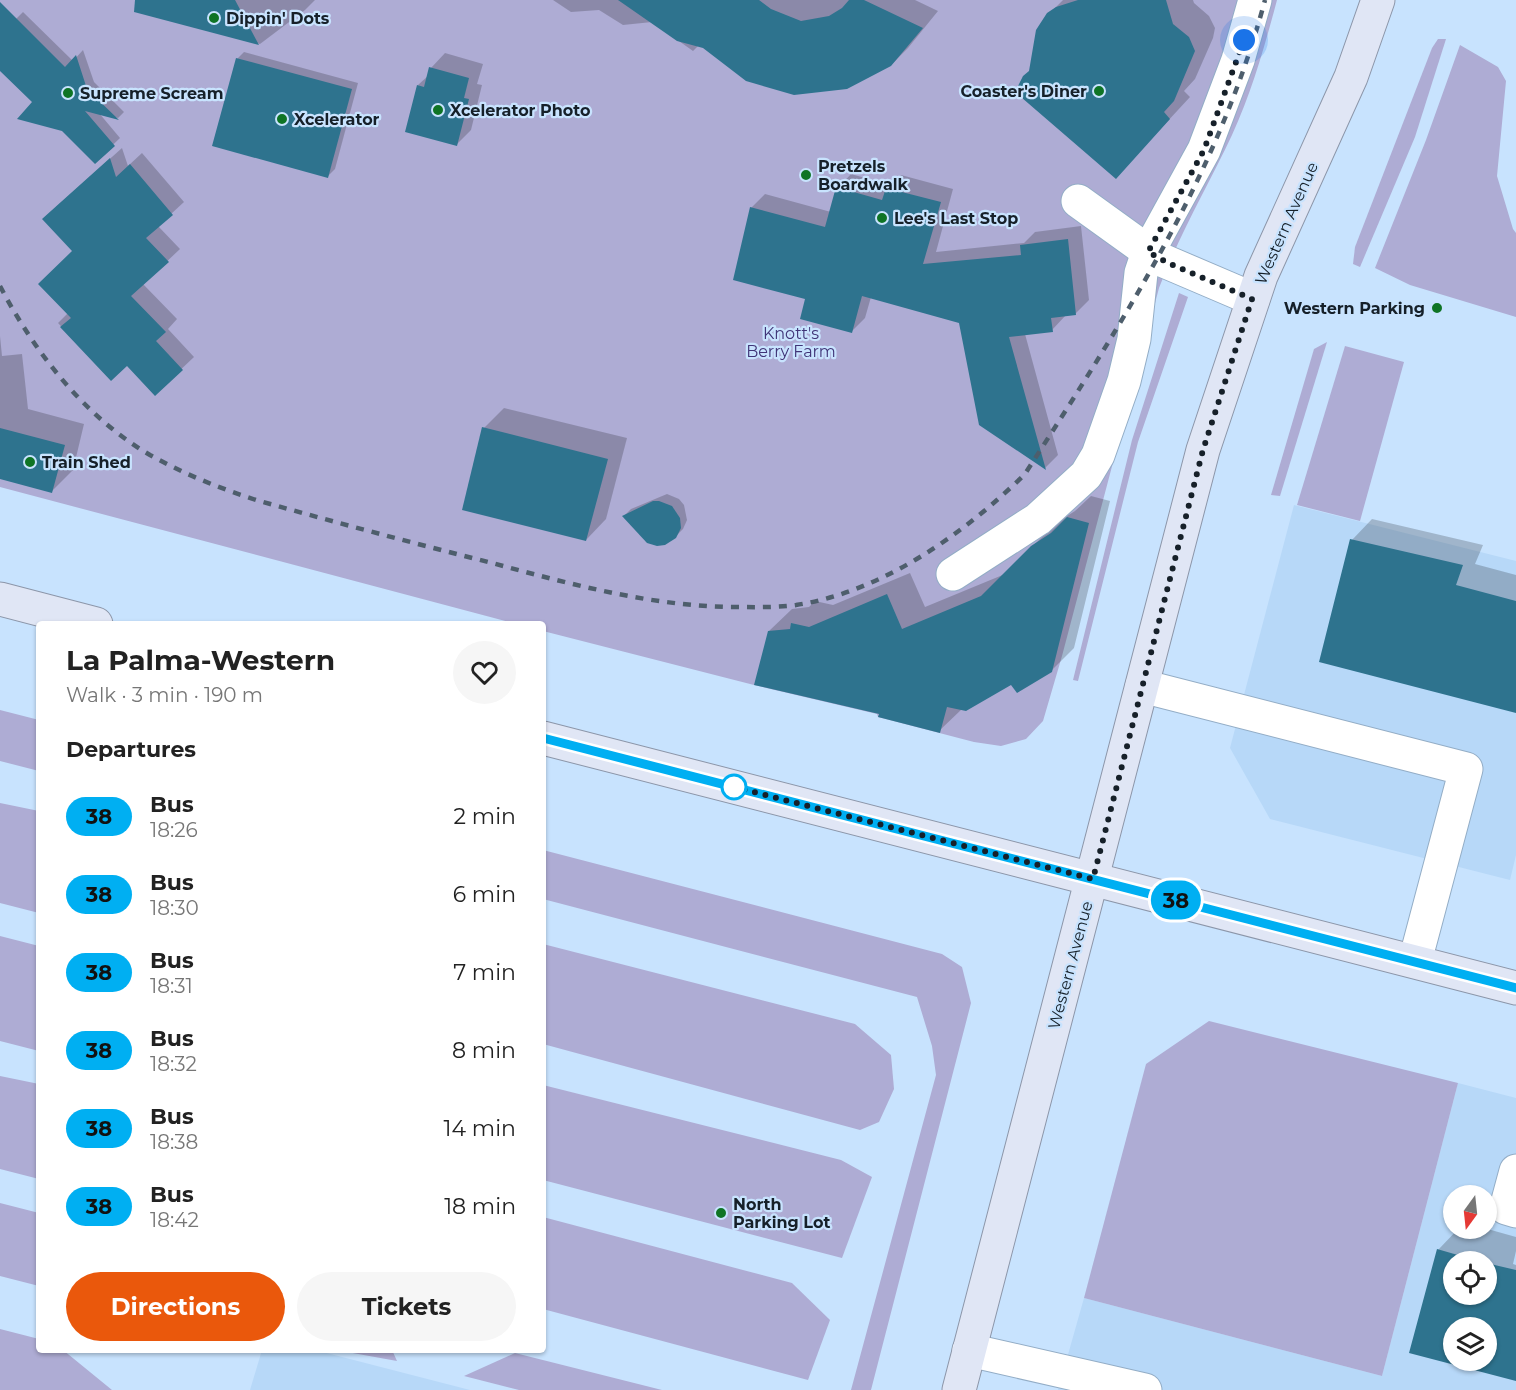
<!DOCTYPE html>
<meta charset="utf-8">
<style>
body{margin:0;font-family:Montserrat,sans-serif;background:#f6f6f6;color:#222;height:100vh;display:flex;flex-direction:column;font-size:22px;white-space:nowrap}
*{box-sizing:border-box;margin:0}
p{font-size:20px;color:#767676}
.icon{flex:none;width:33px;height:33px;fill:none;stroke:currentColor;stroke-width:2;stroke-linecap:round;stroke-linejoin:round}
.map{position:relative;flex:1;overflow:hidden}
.drawer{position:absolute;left:36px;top:621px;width:510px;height:732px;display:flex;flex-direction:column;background:#fff;border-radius:6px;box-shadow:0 2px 4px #0004}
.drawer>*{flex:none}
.badge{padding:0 12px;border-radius:20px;font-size:21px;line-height:39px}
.needle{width:39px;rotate:195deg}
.fabs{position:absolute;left:1443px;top:1185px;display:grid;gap:12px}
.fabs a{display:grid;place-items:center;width:54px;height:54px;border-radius:50%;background:#fff;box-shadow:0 2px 4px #0004;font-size:30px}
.you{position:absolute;width:30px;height:30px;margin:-15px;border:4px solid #fff;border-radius:50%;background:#1a73e8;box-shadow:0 0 0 9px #1a73e833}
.map>.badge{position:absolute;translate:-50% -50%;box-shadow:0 0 0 3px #fff}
h2{padding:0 30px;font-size:22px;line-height:54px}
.round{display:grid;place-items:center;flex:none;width:63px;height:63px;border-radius:32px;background:#f6f6f6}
.headline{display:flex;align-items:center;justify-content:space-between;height:102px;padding:0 30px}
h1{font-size:28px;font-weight:700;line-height:45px}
.button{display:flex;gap:12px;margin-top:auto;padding:12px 30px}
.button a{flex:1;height:69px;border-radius:36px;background:#ea580c;color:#fff;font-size:24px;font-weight:700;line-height:69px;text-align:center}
.button a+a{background:#f6f6f6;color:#222}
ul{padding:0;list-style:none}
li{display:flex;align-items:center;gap:18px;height:78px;padding:0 30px}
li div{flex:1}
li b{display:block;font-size:22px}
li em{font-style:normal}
li .badge{min-width:66px;font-weight:700;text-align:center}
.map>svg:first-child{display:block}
.built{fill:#b7d8f8;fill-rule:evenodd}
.green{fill:#aeacd4}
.shadow{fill:#0003;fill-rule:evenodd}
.building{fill:#2e738e;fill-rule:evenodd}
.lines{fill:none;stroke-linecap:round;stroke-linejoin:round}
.minor-casing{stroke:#93adc6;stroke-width:35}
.major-casing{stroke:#8c96a9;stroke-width:35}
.minor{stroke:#fff;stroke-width:33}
.major{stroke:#e0e6f5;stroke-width:33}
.rail{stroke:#4e5e6c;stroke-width:4.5;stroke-dasharray:8 8;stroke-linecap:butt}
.line-casing{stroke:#fff;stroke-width:14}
.line{stroke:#00aff2;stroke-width:9}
.walk{stroke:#162029;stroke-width:6;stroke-dasharray:0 10.8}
.poi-dot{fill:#0f7425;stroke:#c8e3fe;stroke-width:2}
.stop-dot{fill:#fff;stroke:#00aff2;stroke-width:3}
.labels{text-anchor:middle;stroke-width:4.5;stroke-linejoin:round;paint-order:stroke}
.poi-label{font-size:16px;font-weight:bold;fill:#162029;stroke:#c8e3fe;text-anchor:start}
.street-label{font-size:16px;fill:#162029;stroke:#c8e3fe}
.park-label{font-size:16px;fill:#403477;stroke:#c8e3fe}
</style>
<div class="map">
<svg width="1516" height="1390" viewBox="0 0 1516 1390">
<rect width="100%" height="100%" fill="#c8e3fe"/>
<g class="built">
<polygon points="1294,505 1516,561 1516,855 1510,880 1270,819 1230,748"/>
<path d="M 1458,1083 L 1516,1098 L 1516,1390 L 1058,1390 L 1084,1298 L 1382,1376 ZM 1454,1196 L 1486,1196 L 1486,1228 L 1454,1228 ZM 1454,1262 L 1486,1262 L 1486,1294 L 1454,1294 ZM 1454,1328 L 1486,1328 L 1486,1360 L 1454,1360 Z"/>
<polygon points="262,1350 315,1350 470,1390 250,1390"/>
</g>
<g class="green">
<path d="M 0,0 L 1277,0 C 1265,45 1252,92 1232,135 C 1208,186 1179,235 1159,288 L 1062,656 L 1043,721 L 1026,739 L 1001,746 L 974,742 L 878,717 L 877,714 L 754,685 L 543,631 L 543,624 L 517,624 L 0,487 Z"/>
<polygon points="1438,39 1446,39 1415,137 1360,267 1353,264 1355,247 1432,48"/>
<polygon points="1460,45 1498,67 1506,81 1497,176 1513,229 1516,233 1516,317 1410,285 1375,268 1426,140"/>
<polygon points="1179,293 1188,297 1138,442 1078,681 1073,680 1132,440"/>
<polygon points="1327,342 1280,496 1271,495 1314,349"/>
<polygon points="1345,346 1404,362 1360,521 1297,505"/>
<polygon points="0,710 39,720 39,771 0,761"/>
<polygon points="0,803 39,811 39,913 0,903"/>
<polygon points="543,850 942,954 962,967 971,1003 871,1390 851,1390 936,1075 932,1046 917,997 543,899"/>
<polygon points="0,936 39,946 39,1051 0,1041"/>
<polygon points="543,944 855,1024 891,1055 894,1089 879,1122 860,1130 543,1044"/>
<polygon points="1209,1021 1458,1083 1382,1376 1084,1298 1146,1064"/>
<polygon points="0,1076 39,1084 39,1179 0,1169"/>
<polygon points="543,1085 841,1160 872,1177 842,1258 543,1180"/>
<polygon points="0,1203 39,1213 39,1286 0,1276"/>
<polygon points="543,1217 792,1283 830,1320 808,1380 543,1309"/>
<polygon points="0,1329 39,1339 39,1350 63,1350 112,1390 0,1390"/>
<polygon points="336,1350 392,1350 397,1361"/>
<polygon points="515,1353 662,1390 519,1390 464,1376"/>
</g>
<g class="shadow">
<polygon points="194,0 315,0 305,10 260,44 199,28"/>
<polygon points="553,0 915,0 938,11 908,48 891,65 700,44 693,51 652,22 623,25 599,10 571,12"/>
<polygon points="1063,0 1193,0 1194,3 1209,16 1215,28 1213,38 1195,79 1184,91 1190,97 1116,177 1030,71 1049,14"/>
<polygon points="23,12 73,61 83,50 94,82 124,112 118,118 99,113 120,138 95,162 0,69 0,35"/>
<polygon points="244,52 358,83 335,169 328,176 237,59"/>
<polygon points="445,53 483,64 477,84 482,85 471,130 457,144 418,85 429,75 431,68"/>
<polygon points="122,148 128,166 142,153 184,202 158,226 180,249 143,284 177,319 168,329 194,357 155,394 127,364 111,379 58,323 68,313 74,251 56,207"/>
<polygon points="851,174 890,185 901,175 953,189 936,252 1024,243 1035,232 1081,226 1089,300 1075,314 1066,315 1052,330 1025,334 1058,455 1045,468 960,322 871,297 865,318 852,331 807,298 751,208 765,194 831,212 838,188"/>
<polygon points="0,336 2,356 22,354 28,409 84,424 73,470 52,491 0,478"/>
<polygon points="504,408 627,438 606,519 586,540 484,428"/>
<polygon points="667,494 679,499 684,505 687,520 683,529 675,537 624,516 631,509"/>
<polygon points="1091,496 1110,501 1074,648 1051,671 1011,683 962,709 939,731 881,713 769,631 792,609 809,607 815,601 833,605 910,573 925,607 1005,574 1056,523 1075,511"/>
<polygon points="1372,519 1483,545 1475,564 1516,575 1516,711 1352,540"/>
<path d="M 1459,1228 L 1484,1228 L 1516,1237 L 1516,1251 L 1513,1264 L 1516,1265 L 1516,1379 L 1411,1352 L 1438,1250 ZM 1454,1262 L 1486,1262 L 1486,1294 L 1454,1294 ZM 1454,1328 L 1486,1328 L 1486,1360 L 1454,1360 Z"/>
</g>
<g class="building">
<polygon points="135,0 235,0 259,45 134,12"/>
<polygon points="618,0 759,0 771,9 801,21 829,16 842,8 849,0 864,0 923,28 891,66 847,89 794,95 746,81 703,48 677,41"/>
<polygon points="1078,0 1166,0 1173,24 1189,37 1195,51 1174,101 1164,112 1170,119 1116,179 1015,92 1023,76 1029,71 1036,30 1047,13 1056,7"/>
<polygon points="0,2 65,67 76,55 87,89 119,120 85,111 115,146 95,164 62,131 17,119 32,102 0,71"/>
<polygon points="236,58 352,89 328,178 212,146"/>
<polygon points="429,67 469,78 464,98 469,99 457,146 405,132 417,85 424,87"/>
<polygon points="110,158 116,177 130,164 173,215 146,238 169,262 131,296 166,332 156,341 183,370 155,396 127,366 111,381 60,327 71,318 38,284 72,251 42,219"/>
<polygon points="836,187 882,200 886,188 941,202 923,264 1021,255 1020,245 1068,239 1076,315 1051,318 1053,332 1009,337 1046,470 979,425 959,323 862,296 852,333 800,319 805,299 733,280 750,207 825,227"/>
<polygon points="482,427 608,459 586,541 462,510"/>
<polygon points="0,428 65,445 52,493 0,479"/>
<polygon points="653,501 659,501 672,506 680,518 681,528 676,538 665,545 657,546 647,543 622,516"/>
<polygon points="1067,517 1089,523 1052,672 1017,693 1011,685 966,711 947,707 940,733 878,717 879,714 754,685 768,631 790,629 791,623 809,627 887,594 902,629 981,596 1031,546 1051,533"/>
<polygon points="1350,539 1463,565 1456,585 1516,601 1516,713 1319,662"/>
<path d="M 1437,1249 L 1482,1262 L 1454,1262 L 1454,1294 L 1486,1294 L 1486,1263 L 1516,1270 L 1516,1381 L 1409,1353 ZM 1454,1328 L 1486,1328 L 1486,1360 L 1454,1360 Z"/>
</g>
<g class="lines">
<g class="minor-casing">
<g id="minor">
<polyline points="1078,201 1157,258 1253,299"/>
<polyline points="953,574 1038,519 1086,475 1098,455 1124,381 1134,339 1141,273 1148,252 1204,150 1238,60 1255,0"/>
<polyline points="1142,686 1466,769 1415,961"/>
<polyline points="1516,1171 1506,1208 1516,1211"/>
<polyline points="969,1350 1145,1390"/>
</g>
</g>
<g class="major-casing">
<g id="major">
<polyline points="0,599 96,624"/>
<polyline points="543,738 1516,988"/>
<polyline points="959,1390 1203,450 1261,276 1351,77 1378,0"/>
</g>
</g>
<use href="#minor" class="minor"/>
<use href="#major" class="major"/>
<path class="rail" d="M 0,286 C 35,353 85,417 150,455 C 184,474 219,488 256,500 C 334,522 413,543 492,563 C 570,584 647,605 728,607 C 751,607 773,608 796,605 C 882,592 964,534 1025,474 C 1122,323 1218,176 1265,0"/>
</g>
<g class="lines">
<g class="line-casing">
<polyline id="line" points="543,738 1516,988"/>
</g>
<use href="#line" class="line"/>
<polyline class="walk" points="734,787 1093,879 1203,450 1252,299 1168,263 1148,252 1204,150 1244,40"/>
</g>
<g class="poi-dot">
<circle cx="214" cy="18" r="6"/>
<circle cx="1099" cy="91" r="6"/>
<circle cx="68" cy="93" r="6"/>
<circle cx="438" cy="110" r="6"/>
<circle cx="282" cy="119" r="6"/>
<circle cx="806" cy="175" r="6"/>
<circle cx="882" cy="218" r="6"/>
<circle cx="1437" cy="308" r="6"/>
<circle cx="30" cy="462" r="6"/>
<circle cx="721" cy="1213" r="6"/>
</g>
<circle class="stop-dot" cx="734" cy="787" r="12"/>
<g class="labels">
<g class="poi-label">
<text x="226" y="24">Dippin' Dots</text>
<text x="1087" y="97" text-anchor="end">Coaster's Diner</text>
<text x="80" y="99">Supreme Scream</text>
<text x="450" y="116">Xcelerator Photo</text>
<text x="294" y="125">Xcelerator</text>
<text x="818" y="172">Pretzels<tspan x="818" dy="18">Boardwalk</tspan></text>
<text x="894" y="224">Lee's Last Stop</text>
<text x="1425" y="314" text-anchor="end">Western Parking</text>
<text x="42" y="468">Train Shed</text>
<text x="733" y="1210">North<tspan x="733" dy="18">Parking Lot</tspan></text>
</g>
<g class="street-label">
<text transform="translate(1286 223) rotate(-66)" y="6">Western Avenue</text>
<text transform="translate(1070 965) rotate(-75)" y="6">Western Avenue</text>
</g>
<g class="park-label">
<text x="791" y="339">Knott's<tspan x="791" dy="18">Berry Farm</tspan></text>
</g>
</g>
</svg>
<div class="fabs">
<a><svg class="needle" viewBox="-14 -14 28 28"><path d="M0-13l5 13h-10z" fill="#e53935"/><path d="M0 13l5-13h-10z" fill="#767676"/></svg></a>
<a><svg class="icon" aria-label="locate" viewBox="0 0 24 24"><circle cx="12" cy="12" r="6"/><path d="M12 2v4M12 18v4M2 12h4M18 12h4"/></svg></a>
<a><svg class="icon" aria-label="layers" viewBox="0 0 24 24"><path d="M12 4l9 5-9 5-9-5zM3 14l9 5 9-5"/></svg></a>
</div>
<div class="you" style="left:1244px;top:40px"></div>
<b class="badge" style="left:1176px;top:900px;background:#00aff2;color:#111">38</b>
<section class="drawer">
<div class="headline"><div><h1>La Palma-Western</h1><p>Walk · 3 min · 190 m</p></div><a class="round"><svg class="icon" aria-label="heart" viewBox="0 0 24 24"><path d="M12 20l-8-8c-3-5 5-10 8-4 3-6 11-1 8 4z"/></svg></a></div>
<h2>Departures</h2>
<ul>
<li><span class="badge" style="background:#00aff2;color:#111">38</span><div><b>Bus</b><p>18:26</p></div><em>2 min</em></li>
<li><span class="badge" style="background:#00aff2;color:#111">38</span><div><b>Bus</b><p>18:30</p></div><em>6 min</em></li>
<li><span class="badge" style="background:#00aff2;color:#111">38</span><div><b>Bus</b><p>18:31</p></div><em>7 min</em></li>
<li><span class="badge" style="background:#00aff2;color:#111">38</span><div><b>Bus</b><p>18:32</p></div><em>8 min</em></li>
<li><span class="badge" style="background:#00aff2;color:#111">38</span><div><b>Bus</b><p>18:38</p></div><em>14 min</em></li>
<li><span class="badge" style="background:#00aff2;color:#111">38</span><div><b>Bus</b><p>18:42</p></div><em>18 min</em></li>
</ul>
<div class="button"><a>Directions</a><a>Tickets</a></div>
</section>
</div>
